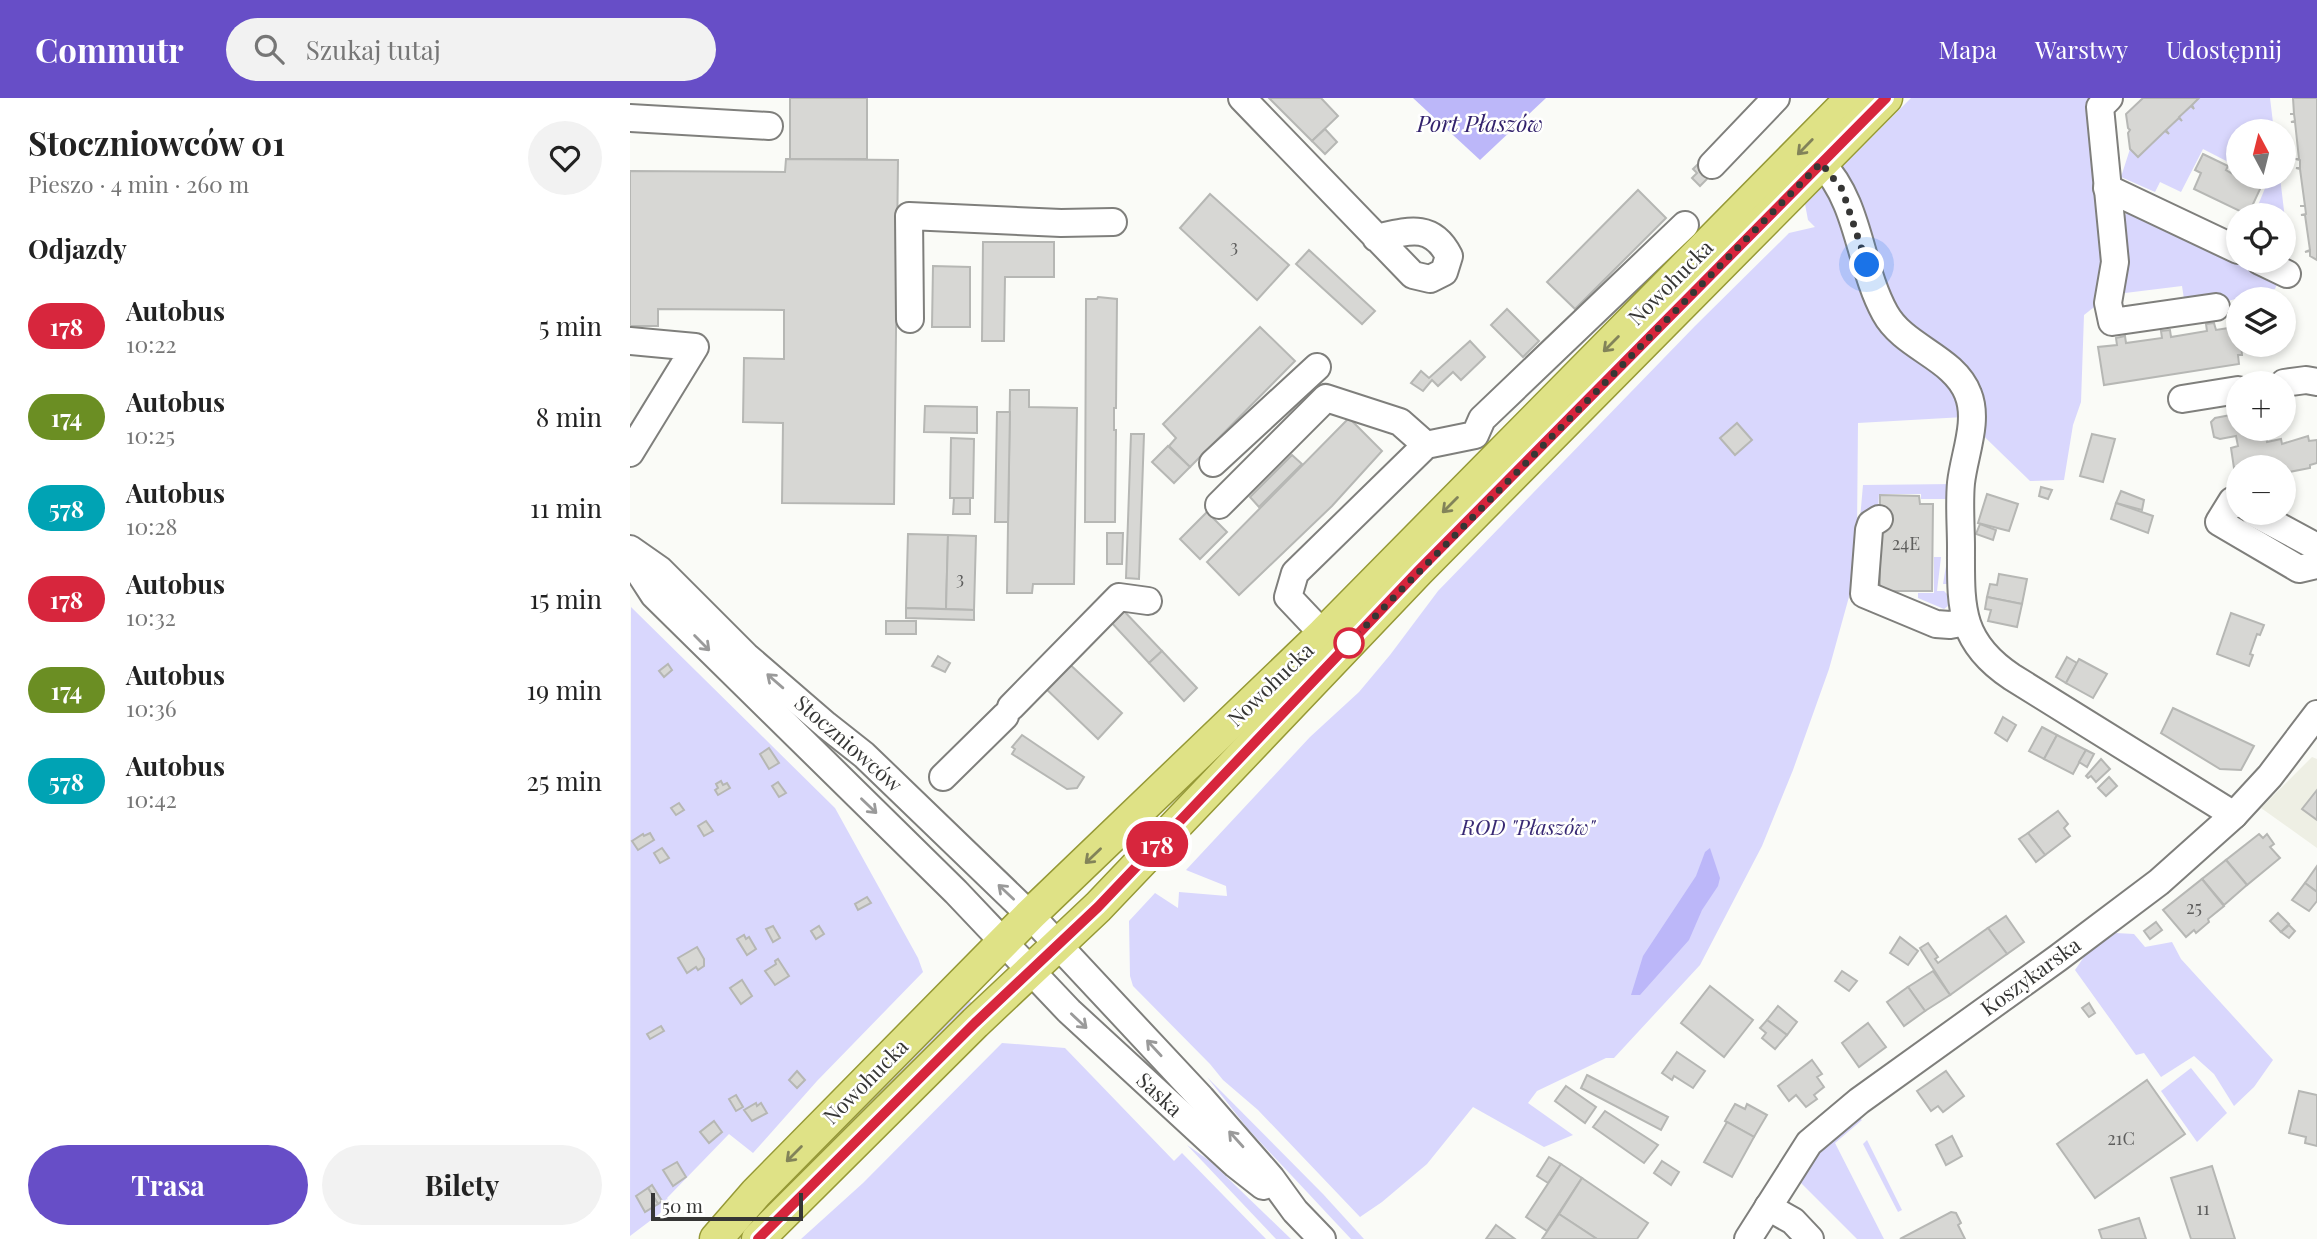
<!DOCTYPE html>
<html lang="pl">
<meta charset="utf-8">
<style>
body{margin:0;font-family:"Playfair Display",serif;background:#f2f2f2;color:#222;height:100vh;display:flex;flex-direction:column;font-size:26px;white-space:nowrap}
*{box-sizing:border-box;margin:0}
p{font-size:23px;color:#767676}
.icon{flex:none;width:38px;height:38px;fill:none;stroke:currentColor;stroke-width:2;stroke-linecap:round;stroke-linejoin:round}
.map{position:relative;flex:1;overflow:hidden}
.side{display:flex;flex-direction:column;background:#fff;width:630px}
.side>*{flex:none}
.badge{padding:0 14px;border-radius:23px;font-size:24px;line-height:46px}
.needle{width:46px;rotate:353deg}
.fabs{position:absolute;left:1596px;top:21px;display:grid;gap:14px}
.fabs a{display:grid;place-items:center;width:70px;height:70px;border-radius:50%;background:#fff;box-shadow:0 4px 10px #0003;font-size:35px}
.scale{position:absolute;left:21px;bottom:18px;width:152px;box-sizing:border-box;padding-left:7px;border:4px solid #363635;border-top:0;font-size:19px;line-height:24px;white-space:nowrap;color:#363635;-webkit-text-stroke:5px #fffffe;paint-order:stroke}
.you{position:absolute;width:35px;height:35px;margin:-18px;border:5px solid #fff;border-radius:50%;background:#1a73e8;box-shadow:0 0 0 10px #1a73e833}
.map>.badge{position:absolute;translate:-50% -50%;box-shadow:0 0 0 4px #fff}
h2{padding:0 28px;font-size:26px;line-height:63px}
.round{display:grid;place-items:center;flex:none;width:74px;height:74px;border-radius:37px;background:#f2f2f2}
.headline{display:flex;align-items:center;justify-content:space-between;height:119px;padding:0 28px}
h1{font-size:33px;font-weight:700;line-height:52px}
.button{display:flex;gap:14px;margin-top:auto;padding:14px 28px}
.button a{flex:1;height:80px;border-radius:42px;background:#674ec7;color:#fff;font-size:28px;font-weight:700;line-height:80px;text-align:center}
.button a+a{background:#f2f2f2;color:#222}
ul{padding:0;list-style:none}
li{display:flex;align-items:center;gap:21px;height:91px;padding:0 28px}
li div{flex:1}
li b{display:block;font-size:26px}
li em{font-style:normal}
li .badge{min-width:77px;font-weight:700;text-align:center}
header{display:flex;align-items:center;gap:42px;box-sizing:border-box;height:98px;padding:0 35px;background:#674ec7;color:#fff}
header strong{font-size:33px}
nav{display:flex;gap:38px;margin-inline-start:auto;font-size:24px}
.search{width:490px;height:63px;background:#f2f2f2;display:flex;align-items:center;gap:18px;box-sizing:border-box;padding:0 24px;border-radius:38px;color:#767676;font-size:26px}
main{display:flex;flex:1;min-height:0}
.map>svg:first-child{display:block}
.built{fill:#eeefe4}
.green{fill:#d9d7fd}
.water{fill:#bcb7f9}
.building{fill:#d7d7d4;stroke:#b6b7b4;stroke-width:2}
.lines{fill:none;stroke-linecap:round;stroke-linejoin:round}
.minor-casing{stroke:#7f7f7c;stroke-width:30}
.major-casing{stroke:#969936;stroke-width:35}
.minor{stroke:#fff;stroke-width:26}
.major{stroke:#dfe286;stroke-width:32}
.oneway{stroke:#828359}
.oneway2{stroke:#9a9a9a}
.line-casing{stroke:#fff;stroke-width:16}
.line{stroke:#d7263d;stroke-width:10}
.walk{stroke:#363635;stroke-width:7;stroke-dasharray:0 12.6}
.stop-dot{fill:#fff;stroke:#d7263d;stroke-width:3.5}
.labels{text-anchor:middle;stroke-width:5;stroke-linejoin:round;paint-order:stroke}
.number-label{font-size:18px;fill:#5e5e5d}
.street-label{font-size:21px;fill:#363635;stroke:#fffffe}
.park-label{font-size:21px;font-style:italic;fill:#392a74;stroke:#fffffe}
.water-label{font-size:23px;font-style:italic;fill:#33236d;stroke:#fffffe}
</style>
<header>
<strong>Commutr</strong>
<div class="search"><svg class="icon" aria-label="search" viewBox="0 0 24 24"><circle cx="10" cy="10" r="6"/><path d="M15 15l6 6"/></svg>Szukaj tutaj</div>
<nav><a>Mapa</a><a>Warstwy</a><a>Udostępnij</a></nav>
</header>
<main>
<section class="side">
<div class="headline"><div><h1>Stoczniowców 01</h1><p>Pieszo · 4 min · 260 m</p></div><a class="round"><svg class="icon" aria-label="heart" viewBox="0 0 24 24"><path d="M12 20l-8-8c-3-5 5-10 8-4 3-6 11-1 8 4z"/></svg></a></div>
<h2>Odjazdy</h2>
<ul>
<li><span class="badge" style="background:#d7263d;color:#fff">178</span><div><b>Autobus</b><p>10:22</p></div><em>5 min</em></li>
<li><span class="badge" style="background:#6b8e23;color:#fff">174</span><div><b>Autobus</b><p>10:25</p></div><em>8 min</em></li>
<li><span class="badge" style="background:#00a3b4;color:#fff">578</span><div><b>Autobus</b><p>10:28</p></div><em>11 min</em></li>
<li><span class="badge" style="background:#d7263d;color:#fff">178</span><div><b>Autobus</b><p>10:32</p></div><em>15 min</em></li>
<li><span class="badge" style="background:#6b8e23;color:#fff">174</span><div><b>Autobus</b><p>10:36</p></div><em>19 min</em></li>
<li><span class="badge" style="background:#00a3b4;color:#fff">578</span><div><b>Autobus</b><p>10:42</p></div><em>25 min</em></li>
</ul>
<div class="button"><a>Trasa</a><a>Bilety</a></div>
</section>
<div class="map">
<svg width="1687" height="1141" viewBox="0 0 1687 1141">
<rect width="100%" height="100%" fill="#fafbf7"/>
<polygon class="built" points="1682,659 1687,661 1687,750 1631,710"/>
<g class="green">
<polygon points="1281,0 1465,0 1481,165 1468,206 1454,217 1451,304 1443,327 1434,382 1400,383 1334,319 1228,325 1227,433 1222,488 1199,571 1163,672 1132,748 1070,867 984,960 976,960 907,993 898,1005 943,1037 914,1049 843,1009 797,1066 752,1104 730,1119 628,1012 593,982 580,966 503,888 500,878 499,823 525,795 548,810 549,794 597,798 596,788 556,772 680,639 729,594 760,557 808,493 1065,228 1159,135 1185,129 1178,122 1175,106"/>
<polygon points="1569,0 1640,0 1644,33 1608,33 1608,69 1573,51 1551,94 1530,84 1525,94 1491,79 1500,51 1508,59"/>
<polygon points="1630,79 1650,79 1660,163 1654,159 1654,117 1624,117 1638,83"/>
<polygon points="1500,111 1608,163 1619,163 1650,178 1645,191 1586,206 1554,201 1552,188 1495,195 1492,121"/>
<polygon points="1324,386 1320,486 1313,486 1319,450 1319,401 1291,401 1291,396 1249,396 1248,413 1223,500 1233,387"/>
<polygon points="1304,459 1311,459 1307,493 1314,493 1317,496 1318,508 1314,511 1288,500 1288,495 1304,495"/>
<polygon points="1,509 205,710 288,860 293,874 187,983 123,1055 99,1036 37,1100 41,1107 0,1138"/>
<polygon points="1486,835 1504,836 1515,849 1542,844 1551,861 1643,962 1624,989 1604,1008 1584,976 1564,958 1531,979 1514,955 1506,957 1445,872 1456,856"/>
<polygon points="336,900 343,906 217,1033 179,1066 175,1062"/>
<polygon points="372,945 435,950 544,1063 552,1055 636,1141 171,1141 233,1085"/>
<polygon points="1561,970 1597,1015 1567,1044 1531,993"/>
<polygon points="577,979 693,1096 734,1141 721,1141 618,1031"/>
<polygon points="1229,1020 1232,1022 1205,1045 1254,1141 1227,1141 1166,1080 1181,1060"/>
<polygon points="1237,1042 1272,1112 1268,1114 1233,1046"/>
<polygon points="557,1047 580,1063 661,1141 646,1141"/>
</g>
<g class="water">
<polygon points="783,0 916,0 850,62"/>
<polygon points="1080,750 1090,780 1088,788 1072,812 1059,842 1010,897 1001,897 1013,858 1066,778 1075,754"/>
</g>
<g class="building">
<rect x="160" y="0" width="77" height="61"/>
<polygon points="639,0 691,0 708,18 682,43"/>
<polygon points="1513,0 1569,0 1562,7 1564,11 1561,8 1549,19 1552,23 1549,20 1536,32 1539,36 1535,33 1508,59 1500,51 1498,35 1500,32 1498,30 1496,16"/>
<polygon points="1663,0 1687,0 1687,162 1680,158 1680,153 1675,154 1680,152 1675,117 1671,117 1676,116 1675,108 1670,108 1675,108 1670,71 1666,70 1670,70 1670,62 1665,61 1669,61 1665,24 1661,24 1665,23 1664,16 1660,16 1664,16"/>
<polygon points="695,31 707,44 695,56 682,43"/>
<polygon points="1573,56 1598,68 1596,72 1608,79 1616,82 1618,79 1629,80 1626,86 1631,89 1618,117 1564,91 1571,75 1565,72"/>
<polygon points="156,61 268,62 264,406 152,405 153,325 113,324 114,260 154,261 154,212 28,211 28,228 0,228 0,73 155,74"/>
<polygon points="1068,66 1082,76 1070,88 1062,80 1067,75 1063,71"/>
<polygon points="1008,92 1036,120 945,211 917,184"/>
<polygon points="580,96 659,167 627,202 550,130"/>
<polygon points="353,144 424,144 424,179 375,179 374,243 352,243"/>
<polygon points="679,152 745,213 732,226 666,166"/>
<polygon points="303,168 340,169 340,229 302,229"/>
<polygon points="468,199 487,201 486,310 484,310 484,332 486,332 485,424 455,424 456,201 467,201"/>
<polygon points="877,211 909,243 893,259 861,227"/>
<polygon points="1584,225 1586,232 1599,230 1601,239 1608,237 1608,247 1611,247 1612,257 1608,257 1609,266 1474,287 1468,249 1487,247 1486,240 1495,238 1496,245 1532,240 1531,233 1540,232 1541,239 1577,233 1576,226"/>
<polygon points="630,229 665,263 560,369 539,348 546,340 533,326"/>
<polygon points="840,243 855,259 831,282 823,274 808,288 802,282 793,293 781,285 791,273 799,280"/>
<polygon points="380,292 399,292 399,309 447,310 444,486 403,486 402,495 377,495"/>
<polygon points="1608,304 1608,331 1635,331 1637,344 1651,341 1652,346 1678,338 1679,343 1687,342 1687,365 1680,367 1680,370 1654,375 1654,369 1627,369 1627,365 1604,370 1601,350 1608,348 1606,338 1590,341 1584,339 1581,324 1585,320 1606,316 1604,305"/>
<polygon points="295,308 347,309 347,335 294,334"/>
<polygon points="367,314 380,314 378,424 365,424"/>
<polygon points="719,320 752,353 702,408 609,497 577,464"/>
<polygon points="1107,325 1122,342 1105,357 1090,340"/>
<polygon points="501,336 514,336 509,481 496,480"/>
<polygon points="1462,336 1485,341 1473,384 1450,378"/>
<polygon points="321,340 344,341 343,400 320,400"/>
<polygon points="538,348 560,369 544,385 522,364"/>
<polygon points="662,357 672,366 629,409 620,399"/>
<polygon points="1411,389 1422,392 1418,401 1409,398"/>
<polygon points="1491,393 1514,402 1512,412 1486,405"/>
<polygon points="1357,396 1388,406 1379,433 1348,425"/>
<polygon points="1250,397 1289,398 1290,406 1303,406 1302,493 1250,493"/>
<polygon points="324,400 340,400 340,416 323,416"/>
<polygon points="1486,405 1523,418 1518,435 1481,421"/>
<polygon points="577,414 597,434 570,461 550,441"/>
<polygon points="1350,426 1366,432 1363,442 1346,436"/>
<polygon points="477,435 493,435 492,466 477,466"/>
<polygon points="278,436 318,437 316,511 276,510"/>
<polygon points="318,437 346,438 344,512 316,511"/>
<polygon points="1369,476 1397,481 1392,506 1357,499 1360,486 1367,487"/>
<polygon points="1357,499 1392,506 1387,529 1358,523 1361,512 1355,511"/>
<polygon points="276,510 344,512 344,522 276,520"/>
<polygon points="492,511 532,553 519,565 480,523"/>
<polygon points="1601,515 1634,527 1630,537 1627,536 1620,556 1623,557 1619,568 1587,556"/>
<rect x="256" y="523" width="30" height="13"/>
<polygon points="532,553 567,590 554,603 519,565"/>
<polygon points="308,558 320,565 315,574 302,568"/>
<polygon points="1437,559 1447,565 1436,585 1426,579"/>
<polygon points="434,561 492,615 468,641 411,586"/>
<polygon points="1449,561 1477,576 1463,600 1436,585"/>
<polygon points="38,566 42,572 34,579 29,573"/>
<polygon points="1543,610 1624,648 1611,672 1590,671 1531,635"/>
<polygon points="1373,619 1386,627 1377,643 1365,635"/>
<polygon points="1412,629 1427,637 1414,661 1399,653"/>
<polygon points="392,637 454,679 447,690 437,691 382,656 385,651 382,649"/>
<polygon points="1427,637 1456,652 1443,676 1414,661"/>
<polygon points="139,650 149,665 139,671 130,656"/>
<polygon points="1456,652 1464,656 1457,669 1449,664"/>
<polygon points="1471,661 1480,671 1466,684 1461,678 1458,680 1456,678"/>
<polygon points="1479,679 1487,688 1476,698 1468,690"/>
<polygon points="91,683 93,687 97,685 100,690 88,697 85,692 88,690 86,686"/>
<polygon points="148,684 156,695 149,699 142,688"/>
<polygon points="1687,692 1687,722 1672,711"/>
<polygon points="49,705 54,712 46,717 41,710"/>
<polygon points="1428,713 1438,726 1434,730 1440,738 1415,757 1398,735"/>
<polygon points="76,723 83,733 74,738 68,728"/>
<polygon points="20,735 24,742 8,752 2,743 13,736 14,738"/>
<polygon points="1398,735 1415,757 1406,764 1389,741"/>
<polygon points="1629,736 1633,740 1637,736 1644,746 1640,749 1650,760 1617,787 1596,762"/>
<polygon points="32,750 39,760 30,765 24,755"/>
<polygon points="1596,762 1617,787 1594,807 1572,781"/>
<polygon points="1687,768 1687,794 1675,785"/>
<polygon points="1572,781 1594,808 1578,821 1579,824 1566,835 1564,832 1556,839 1533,812"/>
<polygon points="1675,785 1687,794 1687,803 1679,813 1662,802"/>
<polygon points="237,799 241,805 228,812 225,806"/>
<polygon points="1648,815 1659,826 1651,834 1640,823"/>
<polygon points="1376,818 1394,844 1377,856 1358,830"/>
<polygon points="1526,824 1532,832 1520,841 1514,833"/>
<polygon points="1659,827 1665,833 1659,840 1651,834"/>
<polygon points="143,828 150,840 143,844 136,831"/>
<polygon points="189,828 194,836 186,841 181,833"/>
<polygon points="1358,830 1377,856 1320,897 1290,850 1298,845 1308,859 1305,861 1308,865"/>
<polygon points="114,837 116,841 119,839 126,851 117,857 107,841"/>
<polygon points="1270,839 1288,853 1278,867 1260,855"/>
<polygon points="67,849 74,861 74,868 68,872 66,869 57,875 48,860"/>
<polygon points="148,861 159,878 145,887 135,873 146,866 145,863"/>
<polygon points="1212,873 1227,883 1219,893 1205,883"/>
<polygon points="1303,873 1320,897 1295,913 1278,889"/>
<polygon points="112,882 122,898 111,906 100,890"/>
<polygon points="1080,888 1123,922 1094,959 1051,925"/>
<polygon points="1278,889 1295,913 1274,928 1257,904"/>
<polygon points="1459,905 1465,915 1459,919 1452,910"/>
<polygon points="1148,908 1167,924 1157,937 1137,922"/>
<polygon points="1137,922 1157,937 1145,951 1132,940 1136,935 1130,930"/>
<polygon points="1238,925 1256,949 1229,969 1212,945"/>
<polygon points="31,928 34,933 20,941 17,936"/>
<polygon points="1047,954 1075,973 1063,990 1044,978 1042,982 1032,975"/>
<polygon points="1182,962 1192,976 1187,979 1194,989 1184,997 1187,1001 1176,1009 1166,997 1159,1003 1148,988"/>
<polygon points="167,973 175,982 167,990 159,982"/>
<polygon points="1316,973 1334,998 1313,1014 1308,1008 1301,1013 1287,993"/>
<polygon points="957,977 1038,1019 1031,1032 951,990"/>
<polygon points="1517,982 1555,1036 1465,1100 1427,1046"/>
<polygon points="936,988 966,1009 955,1025 925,1003"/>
<polygon points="1669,993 1687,997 1687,1048 1675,1045 1676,1039 1659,1035"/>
<polygon points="106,997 113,1009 106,1013 99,1001"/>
<polygon points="126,1005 127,1008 131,1005 137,1015 122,1023 114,1012"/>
<polygon points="1105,1006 1115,1011 1117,1006 1137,1017 1124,1039 1095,1023"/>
<polygon points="975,1013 1028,1047 1014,1065 963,1029"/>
<polygon points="84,1023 92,1034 79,1045 70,1034"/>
<polygon points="1097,1024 1124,1039 1102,1079 1074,1064"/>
<polygon points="1322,1038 1332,1058 1316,1067 1306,1047"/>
<polygon points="919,1059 931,1066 918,1085 907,1078"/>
<polygon points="1032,1063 1049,1074 1041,1087 1024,1075"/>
<polygon points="47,1064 56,1079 43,1088 33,1072"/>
<polygon points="931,1066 952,1080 917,1133 896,1119"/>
<polygon points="1582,1068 1605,1141 1561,1141 1541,1080"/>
<polygon points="952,1080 1018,1125 1007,1141 967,1141 929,1116"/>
<polygon points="22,1087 32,1103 28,1106 18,1090"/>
<polygon points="18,1090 28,1106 15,1114 6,1098"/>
<polygon points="1321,1114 1326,1115 1331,1125 1328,1127 1335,1141 1270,1141"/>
<polygon points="929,1116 967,1141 912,1141"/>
<polygon points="1509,1120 1516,1141 1472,1141 1469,1132"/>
<polygon points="866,1127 885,1141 856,1141"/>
</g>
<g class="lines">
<g class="minor-casing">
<g id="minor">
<path d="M 612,0 L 783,177 L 800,181 L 814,174 L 819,158 C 802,124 777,133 746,140"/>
<polyline points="1479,0 1470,9 1485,164 1478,205 1482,224 1586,209"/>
<polyline points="0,20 139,28"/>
<path d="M 1191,65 C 1230,105 1229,168 1255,215 C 1274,250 1324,259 1338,296 C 1349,323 1334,357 1331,385 C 1329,406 1331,428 1331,449 C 1331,508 1328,543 1382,579 L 1604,717"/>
<polyline points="1082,67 1146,0"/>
<polyline points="1477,90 1608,152"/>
<polyline points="1630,163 1657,176"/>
<polyline points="280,221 279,118 431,125 483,124"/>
<polyline points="0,243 65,249 0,355"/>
<polyline points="1654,285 1676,282 1687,284"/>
<polyline points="1552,301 1608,292"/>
<polyline points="583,365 687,269"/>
<polyline points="1608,406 1602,403 1589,424 1669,471 1687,467"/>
<polyline points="589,407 696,300 770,324 796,347"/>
<polyline points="1624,415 1687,449"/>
<polyline points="1249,421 1241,426 1239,432 1234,496 1306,526 1320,527 1336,524"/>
<polyline points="0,451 30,472 116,558 196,627 234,657 400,817 571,1000 641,1080 665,1113 692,1141"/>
<polyline points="0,460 24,497 326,794 439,913 605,1066 633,1088"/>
<polyline points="693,536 658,499 665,475 796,347 845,337 852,321 1055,127"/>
<polyline points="381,609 489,499 518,503"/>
<polyline points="313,679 375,618"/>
<polyline points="1138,1109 1163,1123 1180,1141"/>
<polyline points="1118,1141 1179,1045 1229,1003 1428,860 1529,784 1604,717 1640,678 1687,616"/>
</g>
</g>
<g class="major-casing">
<g id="major">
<polyline points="86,1141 126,1095 400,817 693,536 1222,0"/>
<polyline points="128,1141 345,925 468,809 789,472 1256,0"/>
</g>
</g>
<use href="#minor" class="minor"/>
<use href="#major" class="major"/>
</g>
<defs><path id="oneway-shaft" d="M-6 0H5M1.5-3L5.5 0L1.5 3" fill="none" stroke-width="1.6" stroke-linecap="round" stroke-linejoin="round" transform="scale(1.75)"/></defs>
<g class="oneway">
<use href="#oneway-shaft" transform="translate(1175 49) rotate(134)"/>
<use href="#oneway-shaft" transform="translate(981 246) rotate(135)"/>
<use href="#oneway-shaft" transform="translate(820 407) rotate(135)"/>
<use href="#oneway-shaft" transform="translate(463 758) rotate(136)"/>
<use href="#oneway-shaft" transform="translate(164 1056) rotate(135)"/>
</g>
<g class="oneway2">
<use href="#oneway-shaft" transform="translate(72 545) rotate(45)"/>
<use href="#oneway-shaft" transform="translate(145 583) rotate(-139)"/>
<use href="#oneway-shaft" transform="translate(239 708) rotate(44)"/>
<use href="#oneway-shaft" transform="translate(376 794) rotate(-137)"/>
<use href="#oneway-shaft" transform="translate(449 923) rotate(43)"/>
<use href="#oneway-shaft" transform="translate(524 950) rotate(-133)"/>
<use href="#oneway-shaft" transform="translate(606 1041) rotate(-132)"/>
</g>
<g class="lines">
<g class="line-casing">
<polyline id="line" points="128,1141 345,925 468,809 789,472 1256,0"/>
</g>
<use href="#line" class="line"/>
<polyline class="walk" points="719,545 1191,65 1212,91 1237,167"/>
</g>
<circle class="stop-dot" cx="719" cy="545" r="14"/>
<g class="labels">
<g class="number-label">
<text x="604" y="155">3</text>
<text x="1276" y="452">24E</text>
<text x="330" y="487">3</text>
<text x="1564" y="816">25</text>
<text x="1491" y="1047">21C</text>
<text x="1573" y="1117">11</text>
</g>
<g class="street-label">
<text transform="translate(1041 185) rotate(-45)" y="7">Nowohucka</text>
<text transform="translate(641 587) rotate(-44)" y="7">Nowohucka</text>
<text transform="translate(218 646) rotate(41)" y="7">Stoczniowców</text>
<text transform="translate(1401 879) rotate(-36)" y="7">Koszykarska</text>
<text transform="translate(236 984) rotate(-45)" y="7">Nowohucka</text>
<text transform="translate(529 997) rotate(43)" y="7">Saska</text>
</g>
<g class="park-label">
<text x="898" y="737">ROD "Płaszów"</text>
</g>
<g class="water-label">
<text x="850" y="34">Port Płaszów</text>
</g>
</g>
</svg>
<div class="fabs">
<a><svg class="needle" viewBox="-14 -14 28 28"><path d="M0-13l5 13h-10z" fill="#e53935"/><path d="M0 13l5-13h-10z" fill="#767676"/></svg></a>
<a><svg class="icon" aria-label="locate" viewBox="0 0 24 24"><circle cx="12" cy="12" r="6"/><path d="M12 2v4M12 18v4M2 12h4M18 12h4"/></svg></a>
<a><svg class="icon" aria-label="layers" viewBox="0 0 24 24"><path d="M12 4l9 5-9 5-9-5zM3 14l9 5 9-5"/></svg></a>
<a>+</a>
<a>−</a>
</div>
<div class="scale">50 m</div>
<div class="you" style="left:1237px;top:167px"></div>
<b class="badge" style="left:527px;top:746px;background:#d7263d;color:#fff">178</b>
</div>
</main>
